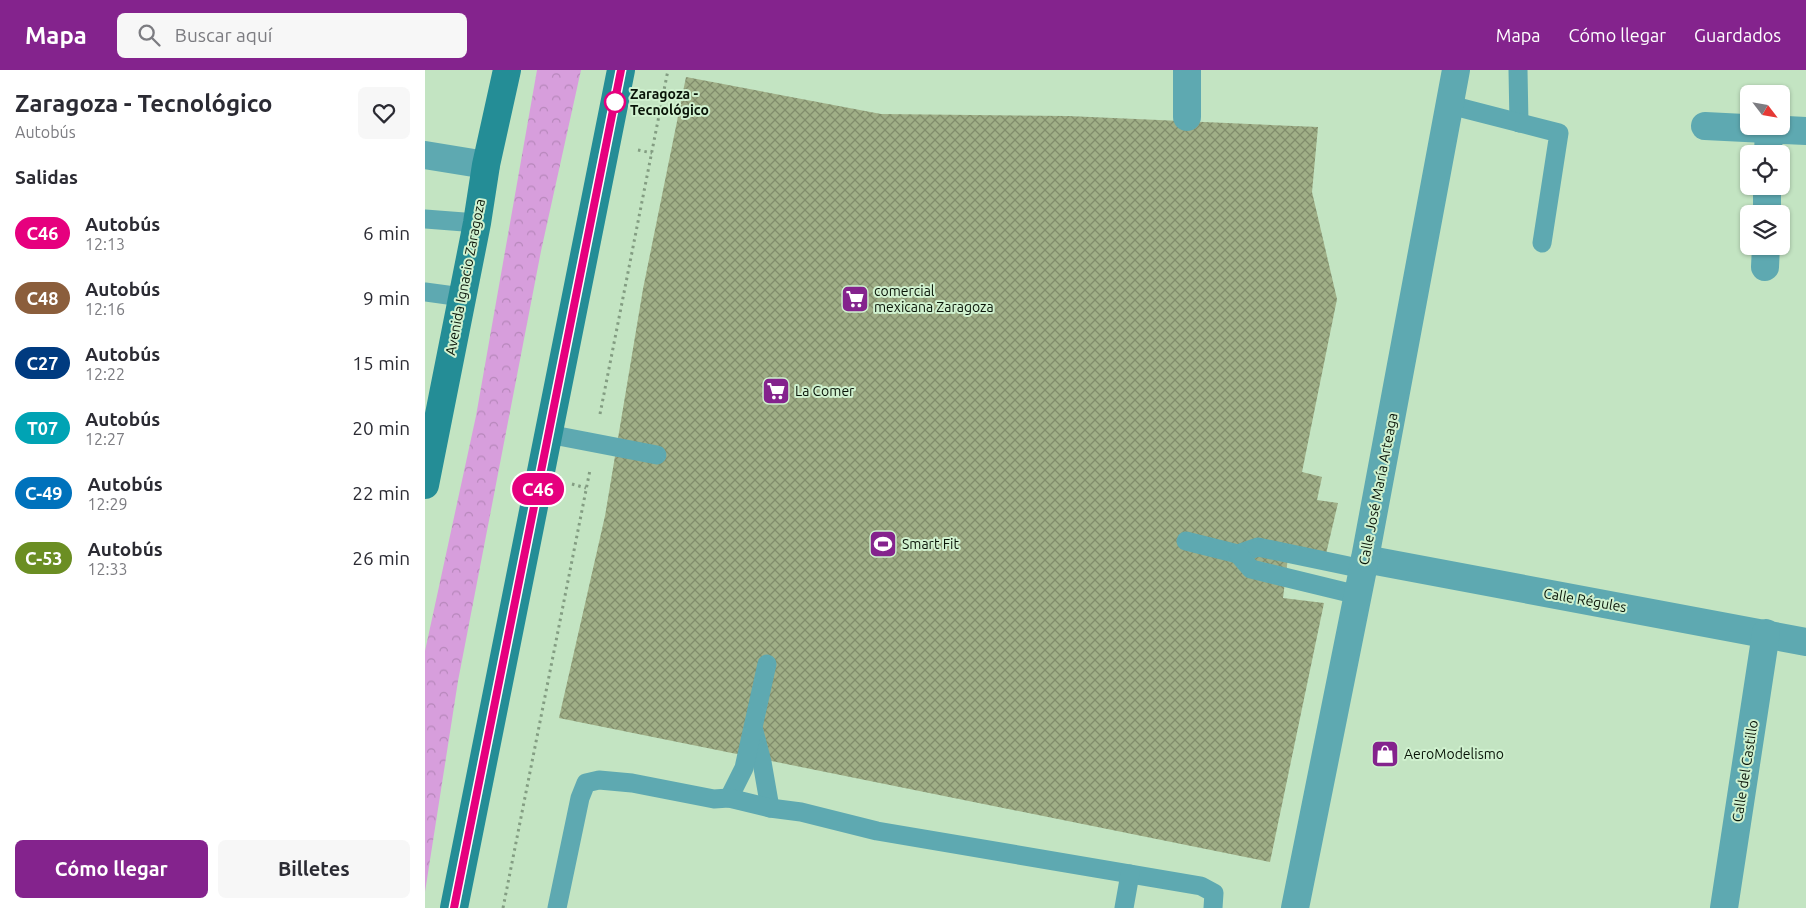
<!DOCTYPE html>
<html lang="es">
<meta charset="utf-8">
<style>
body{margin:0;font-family:Ubuntu,sans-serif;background:#f7f7f7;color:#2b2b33;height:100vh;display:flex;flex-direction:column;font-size:19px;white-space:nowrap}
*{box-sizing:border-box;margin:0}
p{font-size:16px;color:#7c7c81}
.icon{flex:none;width:28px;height:28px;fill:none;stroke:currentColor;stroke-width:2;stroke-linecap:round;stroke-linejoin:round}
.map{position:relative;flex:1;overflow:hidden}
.details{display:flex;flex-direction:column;background:#fff;width:425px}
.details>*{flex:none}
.badge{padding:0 10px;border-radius:16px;font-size:18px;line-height:32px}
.needle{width:32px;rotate:121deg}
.tools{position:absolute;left:1315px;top:15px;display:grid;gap:10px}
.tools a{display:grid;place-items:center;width:50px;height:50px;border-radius:8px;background:#fff;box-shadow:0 1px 4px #0004;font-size:25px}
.map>.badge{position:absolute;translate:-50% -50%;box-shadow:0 0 0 2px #fff}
h2{padding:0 15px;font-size:19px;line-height:45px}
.round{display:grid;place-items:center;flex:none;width:52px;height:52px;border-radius:8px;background:#f7f7f7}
.overview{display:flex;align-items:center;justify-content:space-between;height:85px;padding:0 15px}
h1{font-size:24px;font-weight:600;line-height:38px}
.primary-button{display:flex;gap:10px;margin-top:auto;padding:10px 15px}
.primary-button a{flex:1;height:58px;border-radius:8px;background:#84238d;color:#fff;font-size:20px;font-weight:600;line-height:58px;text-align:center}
.primary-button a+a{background:#f7f7f7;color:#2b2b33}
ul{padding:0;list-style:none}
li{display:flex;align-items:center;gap:15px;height:65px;padding:0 15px}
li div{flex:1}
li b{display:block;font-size:19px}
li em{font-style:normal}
li .badge{min-width:55px;font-weight:700;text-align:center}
header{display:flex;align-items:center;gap:30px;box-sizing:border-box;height:70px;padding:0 25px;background:#84238d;color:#fff}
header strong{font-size:24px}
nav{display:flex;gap:28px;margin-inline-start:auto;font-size:18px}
.search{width:350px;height:45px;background:#f7f7f7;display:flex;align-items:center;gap:12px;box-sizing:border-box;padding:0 18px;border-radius:8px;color:#7c7c81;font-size:19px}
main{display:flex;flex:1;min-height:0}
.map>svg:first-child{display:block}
.park{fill:url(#park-crowns)}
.building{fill:url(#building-cross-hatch)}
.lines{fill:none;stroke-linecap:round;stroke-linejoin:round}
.path{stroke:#839d82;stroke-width:3;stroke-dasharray:2.5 4;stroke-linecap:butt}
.lane{stroke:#5ea9b1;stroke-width:19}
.street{stroke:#5ea9b1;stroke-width:28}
.secondary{stroke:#248d96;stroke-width:28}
.line-casing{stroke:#fff;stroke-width:11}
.line{stroke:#e6007e;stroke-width:8}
.stop-dot{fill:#fff;stroke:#e6007e;stroke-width:2.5}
.labels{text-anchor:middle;stroke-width:4;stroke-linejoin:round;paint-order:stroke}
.stop-label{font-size:14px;font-weight:bold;fill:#091408;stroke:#d0f1cf;text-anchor:start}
.street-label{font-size:14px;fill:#091408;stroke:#d0f1cf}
.poi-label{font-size:14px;fill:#091408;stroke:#d0f1cf;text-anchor:start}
</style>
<header>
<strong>Mapa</strong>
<div class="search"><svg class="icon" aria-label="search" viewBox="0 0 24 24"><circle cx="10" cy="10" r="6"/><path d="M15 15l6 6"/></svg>Buscar aquí</div>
<nav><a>Mapa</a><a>Cómo llegar</a><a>Guardados</a></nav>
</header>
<main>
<section class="details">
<div class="overview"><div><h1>Zaragoza - Tecnológico</h1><p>Autobús</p></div><a class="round"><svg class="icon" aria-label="heart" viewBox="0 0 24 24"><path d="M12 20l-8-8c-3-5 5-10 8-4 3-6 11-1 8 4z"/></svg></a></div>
<h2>Salidas</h2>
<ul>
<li><span class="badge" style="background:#e6007e;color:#fff">C46</span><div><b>Autobús</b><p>12:13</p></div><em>6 min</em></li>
<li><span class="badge" style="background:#8b5e3c;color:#fff">C48</span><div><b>Autobús</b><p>12:16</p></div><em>9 min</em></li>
<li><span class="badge" style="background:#003b80;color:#fff">C27</span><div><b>Autobús</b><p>12:22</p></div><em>15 min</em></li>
<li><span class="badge" style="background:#00a3b4;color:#fff">T07</span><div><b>Autobús</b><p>12:27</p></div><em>20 min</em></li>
<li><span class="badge" style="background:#0072bc;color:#fff">C-49</span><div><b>Autobús</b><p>12:29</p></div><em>22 min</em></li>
<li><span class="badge" style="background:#6b8e23;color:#fff">C-53</span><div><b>Autobús</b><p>12:33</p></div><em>26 min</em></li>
</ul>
<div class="primary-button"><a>Cómo llegar</a><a>Billetes</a></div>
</section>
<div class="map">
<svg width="1381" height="838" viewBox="0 0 1381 838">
<defs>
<pattern id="park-crowns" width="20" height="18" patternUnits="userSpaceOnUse" patternTransform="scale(1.25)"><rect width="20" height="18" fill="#d79edc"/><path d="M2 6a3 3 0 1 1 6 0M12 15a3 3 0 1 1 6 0" fill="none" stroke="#b787bb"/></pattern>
<pattern id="building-cross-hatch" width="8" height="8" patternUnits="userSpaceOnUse" patternTransform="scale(1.25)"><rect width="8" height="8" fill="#a0af87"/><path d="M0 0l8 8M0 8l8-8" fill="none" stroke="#818d6c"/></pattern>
</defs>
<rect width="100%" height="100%" fill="#c3e4c2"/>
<polygon class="park" points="112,0 156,0 116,181 33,611 0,822 0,581 51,346"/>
<polygon class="building" points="261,7 456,44 643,46 893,57 887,122 912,229 877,402 897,407 892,430 913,433 901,484 864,479 858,528 899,533 845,792 134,648 180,446 218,219"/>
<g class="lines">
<g class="path">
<polyline points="213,80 227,83"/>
<polyline points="175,344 243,0"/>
<polyline points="147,414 161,418"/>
<polyline points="78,838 165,400"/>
</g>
<g class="lane">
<polyline points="1093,0 1094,53"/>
<polyline points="1025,35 1134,63 1117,173"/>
<polyline points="0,149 52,153"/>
<polyline points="0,222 37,227"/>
<polyline points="123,364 232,385"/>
<polyline points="761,471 813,484 833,477 938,499"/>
<polyline points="813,484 826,499 933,525"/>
<polyline points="329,661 337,692 345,738"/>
<polyline points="304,728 319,698 342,594"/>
<polyline points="132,838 155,728 161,713 174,710 207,713 289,729 304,728 345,738 376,742 452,761 776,816 789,823 788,838"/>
<polyline points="699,838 705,804"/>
</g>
<g class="street">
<polyline points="762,47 762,0"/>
<polyline points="1280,56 1381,61"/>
<polyline points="1343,84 1344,58"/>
<polyline points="0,85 61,95"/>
<polyline points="1342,144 1342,116"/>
<polyline points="1340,197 1341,176"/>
<polyline points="940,489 1381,572"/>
<polyline points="870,838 938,499 1031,0"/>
<polyline points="1299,838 1341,563"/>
</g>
<g class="secondary">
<polyline points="0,415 52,153 61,95 82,0"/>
<polyline points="29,838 196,0"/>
</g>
</g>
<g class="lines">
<g class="line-casing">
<polyline id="line" points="29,838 196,0"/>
</g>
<use href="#line" class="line"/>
</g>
<defs>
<g id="supermarket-square" transform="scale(1.4375)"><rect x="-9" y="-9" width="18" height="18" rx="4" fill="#84238d" stroke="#d0f1cf"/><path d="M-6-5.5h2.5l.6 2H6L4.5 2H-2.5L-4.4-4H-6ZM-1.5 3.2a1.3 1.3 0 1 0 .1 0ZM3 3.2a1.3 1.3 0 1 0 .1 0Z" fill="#fff"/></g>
<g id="stadium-square" transform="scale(1.4375)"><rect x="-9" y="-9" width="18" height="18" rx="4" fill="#84238d" stroke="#d0f1cf"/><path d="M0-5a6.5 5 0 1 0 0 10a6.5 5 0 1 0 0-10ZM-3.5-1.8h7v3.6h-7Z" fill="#fff"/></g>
<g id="shop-square" transform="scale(1.4375)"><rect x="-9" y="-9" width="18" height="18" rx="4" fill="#84238d" stroke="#d0f1cf"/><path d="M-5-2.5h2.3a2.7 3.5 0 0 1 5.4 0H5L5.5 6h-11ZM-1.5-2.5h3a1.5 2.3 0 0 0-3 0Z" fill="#fff"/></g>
</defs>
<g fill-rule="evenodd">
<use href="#supermarket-square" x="430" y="229"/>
<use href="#supermarket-square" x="351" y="321"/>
<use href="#stadium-square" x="458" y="474"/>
<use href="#shop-square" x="960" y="684"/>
</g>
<circle class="stop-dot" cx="190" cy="32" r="10"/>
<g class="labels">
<g class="stop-label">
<text x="205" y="29">Zaragoza -<tspan x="205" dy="16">Tecnológico</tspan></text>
</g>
<g class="street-label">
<text transform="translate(40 207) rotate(-79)" y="5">Avenida Ignacio Zaragoza</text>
<text transform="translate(953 419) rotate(-79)" y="5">Calle José María Arteaga</text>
<text transform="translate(1160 530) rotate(10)" y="5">Calle Régules</text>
<text transform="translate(1320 701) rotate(-81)" y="5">Calle del Castillo</text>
</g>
<g class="poi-label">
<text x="449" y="226">comercial<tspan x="449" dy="16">mexicana Zaragoza</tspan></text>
<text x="370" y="326">La Comer</text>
<text x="477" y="479">Smart Fit</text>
<text x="979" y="689">AeroModelismo</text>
</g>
</g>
</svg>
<div class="tools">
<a><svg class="needle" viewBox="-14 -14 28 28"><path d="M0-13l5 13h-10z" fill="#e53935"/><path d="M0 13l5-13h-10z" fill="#7c7c81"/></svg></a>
<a><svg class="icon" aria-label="locate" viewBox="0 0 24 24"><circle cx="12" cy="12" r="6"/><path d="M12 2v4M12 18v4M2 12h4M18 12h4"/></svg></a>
<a><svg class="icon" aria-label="layers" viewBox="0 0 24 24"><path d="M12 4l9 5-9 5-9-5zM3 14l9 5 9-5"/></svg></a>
</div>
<b class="badge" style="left:113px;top:419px;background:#e6007e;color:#fff">C46</b>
</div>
</main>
